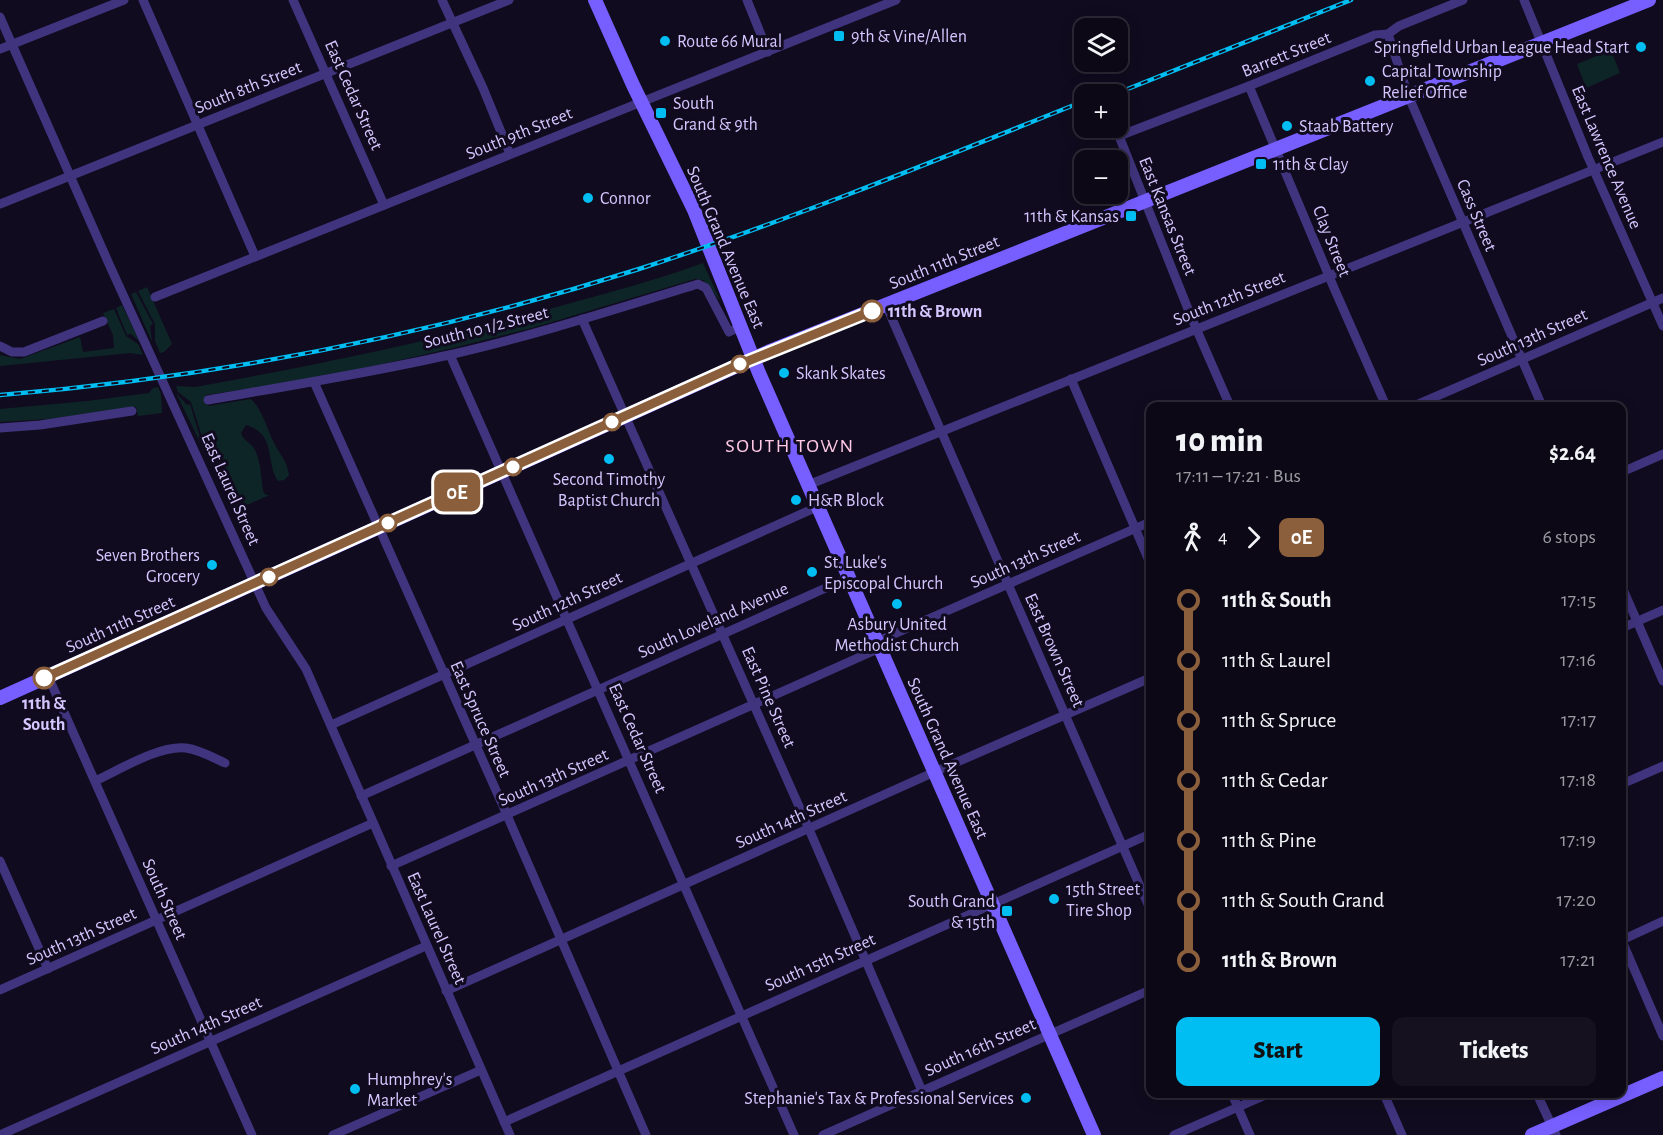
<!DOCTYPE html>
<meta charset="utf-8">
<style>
body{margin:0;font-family:"Alegreya Sans",sans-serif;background:#15111f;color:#f1f3f6;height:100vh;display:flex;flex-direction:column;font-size:22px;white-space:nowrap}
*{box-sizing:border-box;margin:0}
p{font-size:20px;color:#9a9aa1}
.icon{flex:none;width:33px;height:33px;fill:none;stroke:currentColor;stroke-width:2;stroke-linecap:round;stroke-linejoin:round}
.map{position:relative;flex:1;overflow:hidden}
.panel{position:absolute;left:1146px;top:402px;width:480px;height:696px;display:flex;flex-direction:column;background:#0c0816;border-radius:12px;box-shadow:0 3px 15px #0003,0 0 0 2px #2c2935}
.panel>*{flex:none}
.badge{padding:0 12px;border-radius:9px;font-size:21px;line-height:39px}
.tools{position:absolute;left:1074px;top:18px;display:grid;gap:12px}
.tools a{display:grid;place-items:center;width:54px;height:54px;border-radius:12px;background:#0c0816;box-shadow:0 3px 15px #0003,0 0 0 2px #2c2935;font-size:30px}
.map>.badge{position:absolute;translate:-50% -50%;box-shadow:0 0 0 3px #fff}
.legs{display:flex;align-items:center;gap:9px;height:66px;padding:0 30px;font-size:20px}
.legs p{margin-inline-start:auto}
.summary{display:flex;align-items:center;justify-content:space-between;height:102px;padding:0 30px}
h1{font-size:33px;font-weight:800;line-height:45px}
.action{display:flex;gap:12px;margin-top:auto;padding:12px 30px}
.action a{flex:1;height:69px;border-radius:12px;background:#00bdf2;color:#111;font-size:24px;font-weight:800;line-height:69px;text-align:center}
.action a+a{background:#15111f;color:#f1f3f6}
ul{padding:0 30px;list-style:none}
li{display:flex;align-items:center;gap:21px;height:60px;font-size:22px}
li i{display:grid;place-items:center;width:9px;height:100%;margin:0 8px;background:currentColor}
li i::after{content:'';width:15px;height:15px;margin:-8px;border:4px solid;border-radius:50%;background:#0c0816}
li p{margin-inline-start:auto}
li:first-child i{background:linear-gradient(#0000 50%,currentColor 0)}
li:last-child i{background:linear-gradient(currentColor 50%,#0000 0)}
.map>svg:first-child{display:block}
.green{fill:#0e2528}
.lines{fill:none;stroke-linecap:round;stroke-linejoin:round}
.street{stroke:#40347e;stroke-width:9}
.secondary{stroke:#765eff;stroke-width:14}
.rail-casing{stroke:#00bdf2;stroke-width:4.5}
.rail{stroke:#100b1e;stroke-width:2;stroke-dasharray:7;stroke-linecap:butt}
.line-1-casing{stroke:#fff;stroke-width:14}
.line-1{stroke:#8b5e3c;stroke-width:9}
.poi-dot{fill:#00bdf2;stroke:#100b1e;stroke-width:2}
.stop-1-dot{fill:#fff;stroke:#8b5e3c;stroke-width:3}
.labels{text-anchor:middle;stroke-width:6;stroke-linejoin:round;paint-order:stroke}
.poi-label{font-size:18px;fill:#d4c7ff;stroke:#100b1e;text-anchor:start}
.street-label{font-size:18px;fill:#d4c7ff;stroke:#100b1e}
.stop-label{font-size:18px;font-weight:bold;fill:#d4c7ff;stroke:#100b1e;text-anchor:start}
.neighbourhood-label{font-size:20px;letter-spacing:1.5px;fill:#ffc9e5;stroke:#100b1e}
</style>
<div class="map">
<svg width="1663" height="1135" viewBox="0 0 1663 1135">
<rect width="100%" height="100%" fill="#100b1e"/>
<g class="green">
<polygon points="1611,50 1620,73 1586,88 1577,64"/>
<path d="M 703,263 L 721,302 L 703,280 L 695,279 L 532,328 L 453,348 L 321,378 L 206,395 L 208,406 L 251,399 C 263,411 266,426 273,441 C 279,454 287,460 289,475 L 284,480 L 278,481 C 265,462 277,434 246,425 L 241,433 C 244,441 248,441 253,447 C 261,458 261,478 263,491 L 266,495 L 270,495 L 235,510 L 205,446 L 191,402 L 178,392 L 176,386 L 195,387 C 312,366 427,342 542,311 C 596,296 651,282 703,263 Z"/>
<polygon points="147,287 172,344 164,352 160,353 155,341 155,324 138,291"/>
<polygon points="136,292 153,324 150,326 152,342 131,294"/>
<polygon points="122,305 140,342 131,334 127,335 116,308"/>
<polygon points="114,309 126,336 138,344 143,355 130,353 0,366 0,355 20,359 80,337 83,352 114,348 113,335 103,313"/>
<polygon points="158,387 161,394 162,413 138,416 136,407 49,419 0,422 0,409 87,401 149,393 153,388"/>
<polygon points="176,393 187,405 190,404 203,447 232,508"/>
</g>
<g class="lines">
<g class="street">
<polyline points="143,0 255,256"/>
<polyline points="293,0 384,205"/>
<polyline points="442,0 483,88 510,154"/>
<polyline points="747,0 768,52"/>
<polyline points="1524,0 1588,157 1663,326"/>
<polyline points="0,17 109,264 266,608 306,669 510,1135"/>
<polyline points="1388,34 1408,95 1542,406"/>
<polyline points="0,49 124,0"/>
<polyline points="1249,86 1334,288 1386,406"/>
<polyline points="0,204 509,0"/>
<polyline points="155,297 896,0"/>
<polyline points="886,305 1150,909"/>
<polyline points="582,319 802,813 922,1091"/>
<polyline points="0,346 12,352 24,352 103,321"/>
<polyline points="450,355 794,1135"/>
<polyline points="1071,379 1150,563"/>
<polyline points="314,382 503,806 646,1135"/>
<path d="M 208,400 C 288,386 369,373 449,355 C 533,336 616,309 698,284 L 706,288 L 729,332 L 740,327"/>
<polyline points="1230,406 1192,319 1119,136 1249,86 1375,35 1388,34 1399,26 1463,0"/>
<polyline points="1414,406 1663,298"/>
<polyline points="0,428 40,425 132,411"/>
<polyline points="1622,472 1663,454"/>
<polyline points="808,485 1663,142"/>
<polyline points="1622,587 1663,681"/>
<polyline points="1622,628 1663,610"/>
<polyline points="48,676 252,1135"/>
<polyline points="331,725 817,507"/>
<path d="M 95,781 C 119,770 159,745 186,748 C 200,750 212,757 225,763"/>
<polyline points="1622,784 1663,766"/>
<polyline points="361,796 848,578"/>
<polyline points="0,861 48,969"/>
<polyline points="391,866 880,648 885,638 1150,522"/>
<polyline points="1622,940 1663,921"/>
<polyline points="1622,941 1663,1036"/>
<polyline points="0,990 373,823"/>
<polyline points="446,991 948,766 1150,678"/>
<polyline points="1232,1094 1250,1135"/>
<polyline points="1384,1094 1402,1135"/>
<polyline points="1537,1094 1556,1135"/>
<polyline points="504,1122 1150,834"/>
<polyline points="0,1135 426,946"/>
<polyline points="333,1135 481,1070"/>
<polyline points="823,1135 1150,990"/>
<polyline points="1174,1135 1268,1094"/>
</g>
<g class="secondary">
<polyline points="595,0 633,85 694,210 759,373 1094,1135"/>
<polyline points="0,698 770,351 1649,0"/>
<polyline points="1532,1135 1663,1078"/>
</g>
<g class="rail-casing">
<g id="rail">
<polyline points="1101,94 1122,86"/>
<polyline points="1115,94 1351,0"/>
<path d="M 0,395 C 216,377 432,335 639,269 C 790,220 937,160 1084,101"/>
</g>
</g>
<use href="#rail" class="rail"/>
</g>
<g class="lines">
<g class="line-1-casing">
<polyline id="line-1" points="44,678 738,365 872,311"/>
</g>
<use href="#line-1" class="line-1"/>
</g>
<g class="poi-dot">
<rect x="833" y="30" width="12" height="12" rx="3"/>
<circle cx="665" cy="41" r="6"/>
<circle cx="1641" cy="47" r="6"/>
<circle cx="1370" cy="81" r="6"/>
<rect x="655" y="107" width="12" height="12" rx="3"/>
<circle cx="1287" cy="126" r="6"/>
<rect x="1255" y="158" width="12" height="12" rx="3"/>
<circle cx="588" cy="198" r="6"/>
<rect x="1125" y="210" width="12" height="12" rx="3"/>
<circle cx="784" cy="373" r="6"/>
<circle cx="609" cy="459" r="6"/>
<circle cx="796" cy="500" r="6"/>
<circle cx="212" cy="565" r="6"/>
<circle cx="812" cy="572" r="6"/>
<circle cx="897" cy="604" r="6"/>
<circle cx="1054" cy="899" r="6"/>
<rect x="1001" y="905" width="12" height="12" rx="3"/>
<circle cx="355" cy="1089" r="6"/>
<circle cx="1026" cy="1098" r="6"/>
</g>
<g class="stop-1-dot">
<circle cx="872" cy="311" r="10"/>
<circle cx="740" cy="364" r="8"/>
<circle cx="612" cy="422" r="8"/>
<circle cx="513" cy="467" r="8"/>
<circle cx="388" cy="523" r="8"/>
<circle cx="269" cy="577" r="8"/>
<circle cx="44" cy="678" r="10"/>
</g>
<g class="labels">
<g class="poi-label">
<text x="851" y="42">9th &amp; Vine/Allen</text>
<text x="677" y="47">Route 66 Mural</text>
<text x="1629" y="53" text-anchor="end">Springfield Urban League Head Start</text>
<text x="1382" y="77">Capital Township<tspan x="1382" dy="21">Relief Office</tspan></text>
<text x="673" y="109">South<tspan x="673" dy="21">Grand &amp; 9th</tspan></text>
<text x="1299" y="132">Staab Battery</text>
<text x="1273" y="170">11th &amp; Clay</text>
<text x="600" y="204">Connor</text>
<text x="1119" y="222" text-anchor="end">11th &amp; Kansas</text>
<text x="796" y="379">Skank Skates</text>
<text x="609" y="485" text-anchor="middle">Second Timothy<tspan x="609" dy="21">Baptist Church</tspan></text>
<text x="808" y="506">H&amp;R Block</text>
<text x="200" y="561" text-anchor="end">Seven Brothers<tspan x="200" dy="21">Grocery</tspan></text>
<text x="824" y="568">St. Luke's<tspan x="824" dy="21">Episcopal Church</tspan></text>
<text x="897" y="630" text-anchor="middle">Asbury United<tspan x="897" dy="21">Methodist Church</tspan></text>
<text x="1066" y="895">15th Street<tspan x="1066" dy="21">Tire Shop</tspan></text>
<text x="995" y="907" text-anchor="end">South Grand<tspan x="995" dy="21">&amp; 15th</tspan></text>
<text x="367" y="1085">Humphrey's<tspan x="367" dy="21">Market</tspan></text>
<text x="1014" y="1104" text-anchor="end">Stephanie's Tax &amp; Professional Services</text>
</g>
<g class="street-label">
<text transform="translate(1286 54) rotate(-22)" y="6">Barrett Street</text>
<text transform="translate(248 87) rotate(-22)" y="6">South 8th Street</text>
<text transform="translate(354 95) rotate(66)" y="6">East Cedar Street</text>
<text transform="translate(519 133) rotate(-22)" y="6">South 9th Street</text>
<text transform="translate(1607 157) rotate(67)" y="6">East Lawrence Avenue</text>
<text transform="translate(1477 215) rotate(67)" y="6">Cass Street</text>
<text transform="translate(1168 216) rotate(68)" y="6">East Kansas Street</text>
<text transform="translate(1332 241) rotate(68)" y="6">Clay Street</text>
<text transform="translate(726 247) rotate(67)" y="6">South Grand Avenue East</text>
<text transform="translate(944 262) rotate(-22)" y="6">South 11th Street</text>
<text transform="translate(1229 298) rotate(-22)" y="6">South 12th Street</text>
<text transform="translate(486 327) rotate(-14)" y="6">South 10 1/2 Street</text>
<text transform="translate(1532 337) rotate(-24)" y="6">South 13th Street</text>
<text transform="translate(231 489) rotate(66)" y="6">East Laurel Street</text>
<text transform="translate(1025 559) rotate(-24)" y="6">South 13th Street</text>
<text transform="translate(567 601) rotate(-25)" y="6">South 12th Street</text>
<text transform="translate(713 620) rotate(-24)" y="6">South Loveland Avenue</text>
<text transform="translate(120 624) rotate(-24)" y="6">South 11th Street</text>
<text transform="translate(1055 650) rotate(66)" y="6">East Brown Street</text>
<text transform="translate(769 697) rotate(66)" y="6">East Pine Street</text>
<text transform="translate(481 719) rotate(66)" y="6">East Spruce Street</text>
<text transform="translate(638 738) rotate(66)" y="6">East Cedar Street</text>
<text transform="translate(948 758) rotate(66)" y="6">South Grand Avenue East</text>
<text transform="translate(553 777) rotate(-24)" y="6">South 13th Street</text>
<text transform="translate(791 819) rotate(-24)" y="6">South 14th Street</text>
<text transform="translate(165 899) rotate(66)" y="6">South Street</text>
<text transform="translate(437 928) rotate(66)" y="6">East Laurel Street</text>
<text transform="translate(81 936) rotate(-24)" y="6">South 13th Street</text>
<text transform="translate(820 962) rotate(-24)" y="6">South 15th Street</text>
<text transform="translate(206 1025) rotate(-24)" y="6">South 14th Street</text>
<text transform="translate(980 1047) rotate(-24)" y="6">South 16th Street</text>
</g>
<g class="stop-label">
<text x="888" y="317">11th &amp; Brown</text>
<text x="44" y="709" text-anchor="middle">11th &amp;<tspan x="44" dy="21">South</tspan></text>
</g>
<g class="neighbourhood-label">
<text x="790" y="452">SOUTH TOWN</text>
</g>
</g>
</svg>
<div class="tools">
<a><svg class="icon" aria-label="layers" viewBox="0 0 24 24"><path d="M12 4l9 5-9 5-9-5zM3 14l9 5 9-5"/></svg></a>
<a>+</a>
<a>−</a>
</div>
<b class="badge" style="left:457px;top:492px;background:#8b5e3c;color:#fff">0E</b>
<section class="panel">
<div class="summary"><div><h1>10 min</h1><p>17:11 – 17:21 · Bus</p></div><b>$2.64</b></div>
<div class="legs"><svg class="icon" aria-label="walk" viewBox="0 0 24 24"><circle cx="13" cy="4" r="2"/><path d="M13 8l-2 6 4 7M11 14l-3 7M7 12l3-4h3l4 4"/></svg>4<svg class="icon" aria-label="forward" viewBox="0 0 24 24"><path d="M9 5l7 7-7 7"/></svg><b class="badge" style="background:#8b5e3c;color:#fff">0E</b><p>6 stops</p></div>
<ul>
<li><i style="color:#8b5e3c"></i><b>11th &amp; South</b><p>17:15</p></li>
<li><i style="color:#8b5e3c"></i><span>11th &amp; Laurel</span><p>17:16</p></li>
<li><i style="color:#8b5e3c"></i><span>11th &amp; Spruce</span><p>17:17</p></li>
<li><i style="color:#8b5e3c"></i><span>11th &amp; Cedar</span><p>17:18</p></li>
<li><i style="color:#8b5e3c"></i><span>11th &amp; Pine</span><p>17:19</p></li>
<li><i style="color:#8b5e3c"></i><span>11th &amp; South Grand</span><p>17:20</p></li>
<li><i style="color:#8b5e3c"></i><b>11th &amp; Brown</b><p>17:21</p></li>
</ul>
<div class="action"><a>Start</a><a>Tickets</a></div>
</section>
</div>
